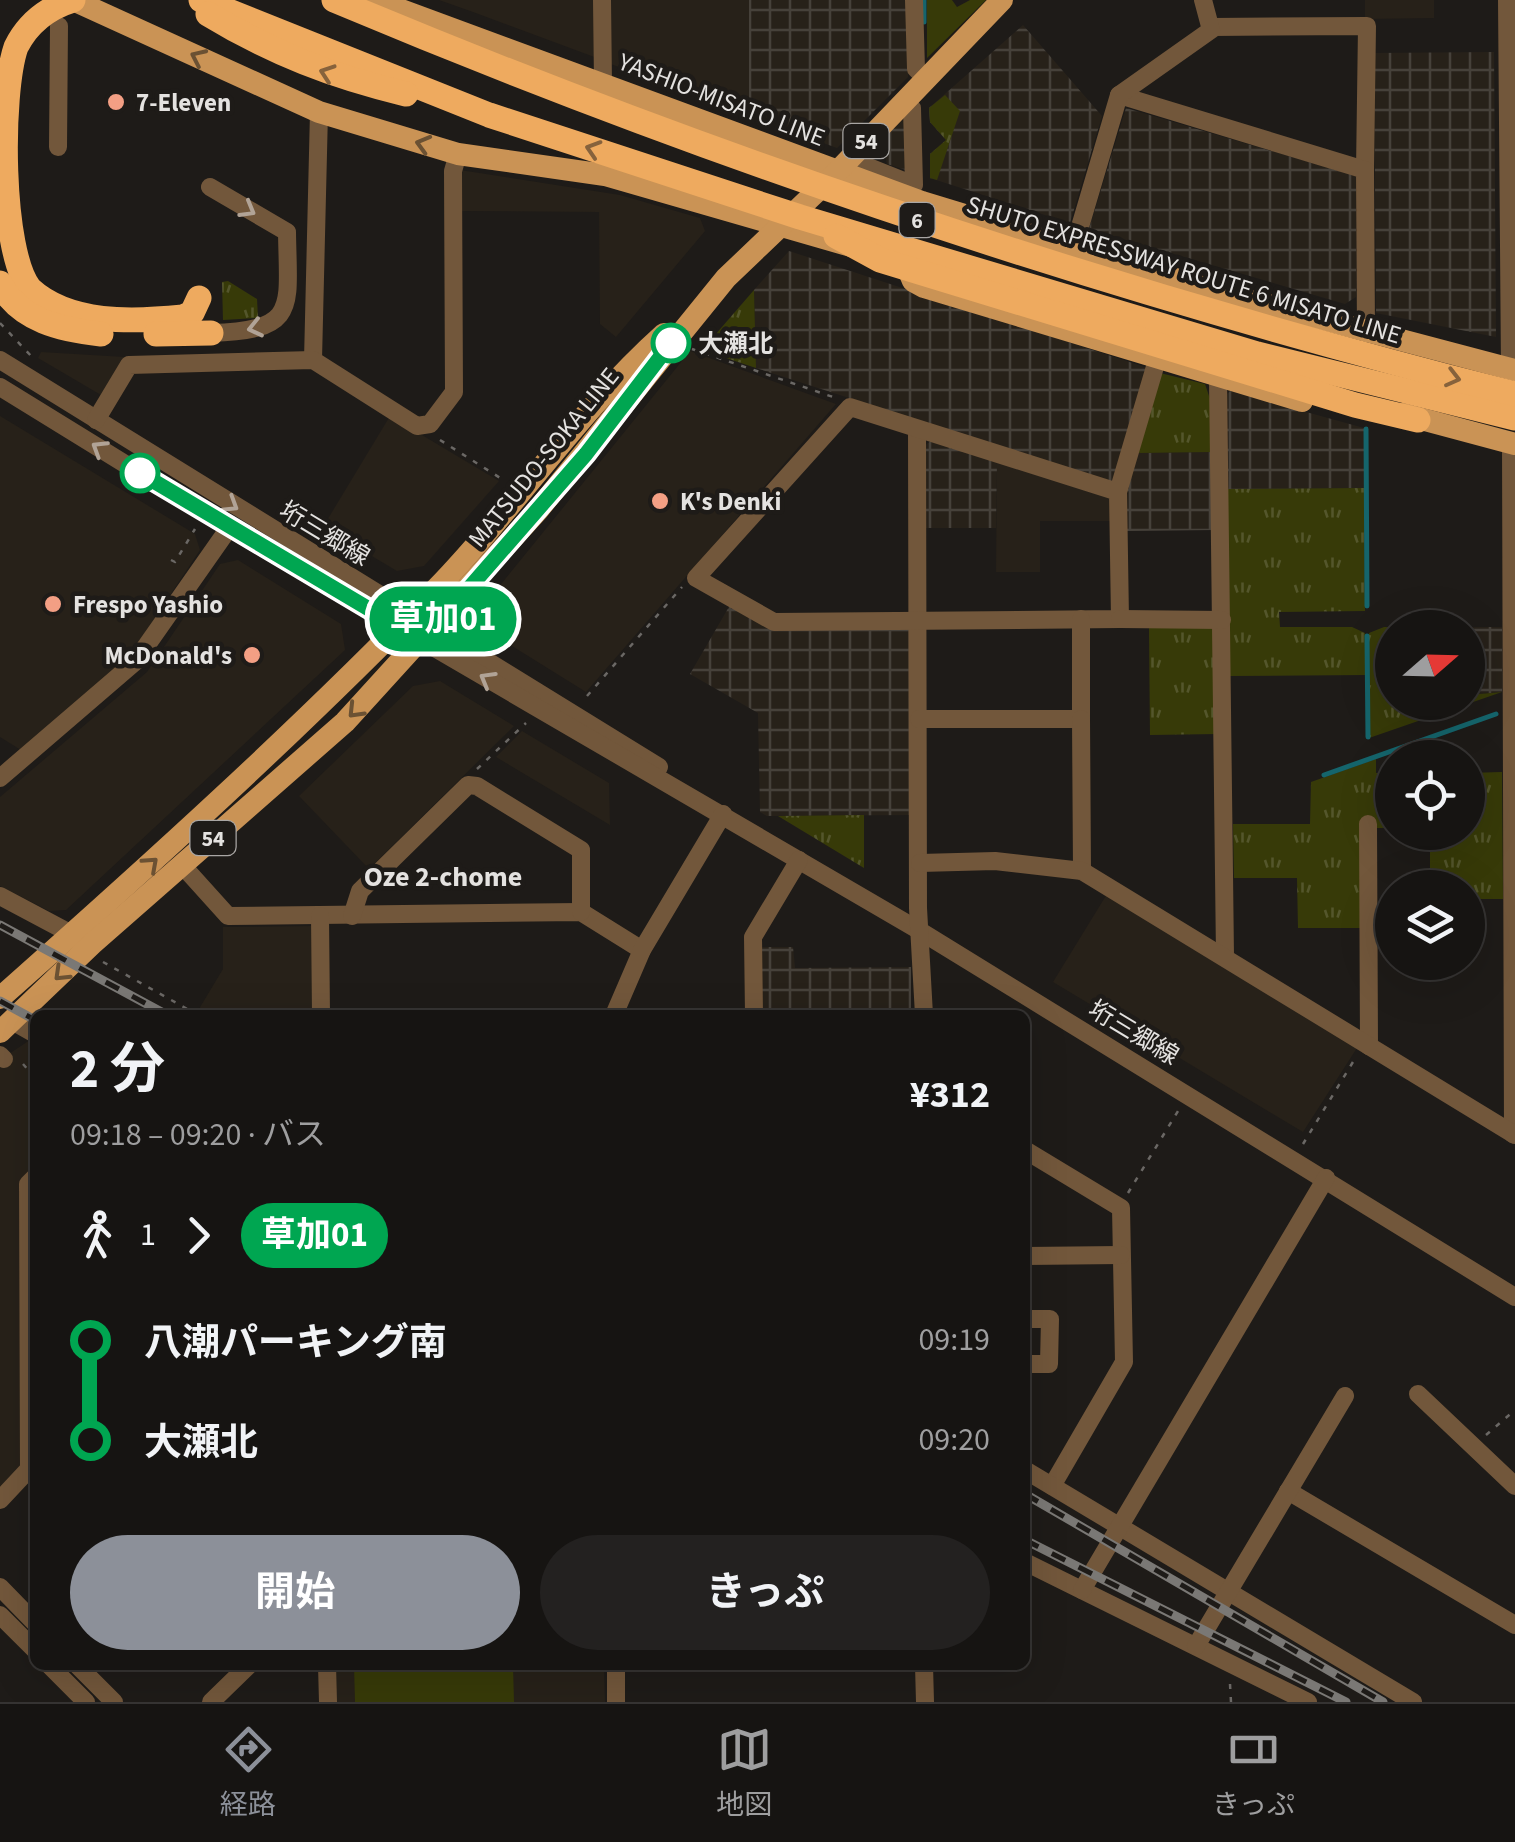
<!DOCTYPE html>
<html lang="ja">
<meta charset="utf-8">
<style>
body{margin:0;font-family:"Source Sans 3","Noto Sans JP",sans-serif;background:#232120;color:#f1f3f6;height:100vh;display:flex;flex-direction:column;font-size:38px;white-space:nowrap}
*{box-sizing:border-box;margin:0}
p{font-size:32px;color:#9e9e9f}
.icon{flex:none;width:55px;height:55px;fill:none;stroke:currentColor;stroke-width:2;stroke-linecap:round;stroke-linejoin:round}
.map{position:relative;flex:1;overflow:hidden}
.sheet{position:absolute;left:30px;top:1010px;width:1000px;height:660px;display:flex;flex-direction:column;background:#161412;border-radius:15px;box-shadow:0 10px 40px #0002,0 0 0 2px #353332}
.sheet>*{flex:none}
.badge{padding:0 20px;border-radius:32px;font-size:35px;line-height:65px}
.needle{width:65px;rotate:70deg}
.controls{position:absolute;left:1375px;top:610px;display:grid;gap:20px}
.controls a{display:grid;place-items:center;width:110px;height:110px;border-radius:50%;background:#161412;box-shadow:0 10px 40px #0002,0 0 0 2px #353332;font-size:50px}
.map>.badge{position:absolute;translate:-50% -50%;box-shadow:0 0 0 5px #fff}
.legs{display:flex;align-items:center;gap:15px;height:110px;padding:0 40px;font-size:32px}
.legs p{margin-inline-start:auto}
.summary{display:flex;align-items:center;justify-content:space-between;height:170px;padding:0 40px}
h1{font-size:55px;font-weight:700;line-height:75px}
.button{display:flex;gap:20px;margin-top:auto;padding:20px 40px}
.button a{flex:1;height:115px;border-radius:60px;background:#8c9099;color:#fff;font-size:40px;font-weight:700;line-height:115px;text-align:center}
.button a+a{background:#232120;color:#f1f3f6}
ul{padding:0 40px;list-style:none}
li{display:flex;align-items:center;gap:35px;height:100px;font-size:38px}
li i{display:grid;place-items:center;width:15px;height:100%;margin:0 12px;background:currentColor}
li i::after{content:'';width:25px;height:25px;margin:-12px;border:8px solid;border-radius:50%;background:#161412}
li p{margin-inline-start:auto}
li:first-child i{background:linear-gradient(#0000 50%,currentColor 0)}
li:last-child i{background:linear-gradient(currentColor 50%,#0000 0)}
.menu{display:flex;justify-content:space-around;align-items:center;height:140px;border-top:2px solid #353332;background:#161412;font-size:28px;color:#9e9e9f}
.menu a{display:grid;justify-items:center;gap:5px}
.menu .active{color:#8c9099}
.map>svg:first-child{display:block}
.built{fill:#272119}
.industrial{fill:url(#industrial-grid)}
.grass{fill:url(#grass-tufts)}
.green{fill:#373a08}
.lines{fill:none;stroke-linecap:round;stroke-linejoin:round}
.stream{stroke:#15656c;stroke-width:5}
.path{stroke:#6b6865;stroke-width:2.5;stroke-dasharray:5 8;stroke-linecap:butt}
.minor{stroke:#72573b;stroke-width:18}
.major{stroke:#ca9355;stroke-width:22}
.highway{stroke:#eeaa5f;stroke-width:25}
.rail-casing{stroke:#7a7875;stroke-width:9}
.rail{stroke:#1e1b18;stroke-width:5;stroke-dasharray:15;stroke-linecap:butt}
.oneway{stroke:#6b5133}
.oneway2{stroke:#86623c}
.oneway3{stroke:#b1a396}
.line-1-casing{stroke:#fff;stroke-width:22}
.line-1{stroke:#00a651;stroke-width:15}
.poi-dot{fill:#f39f84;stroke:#1e1b18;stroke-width:4}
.stop-1-dot{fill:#fff;stroke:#00a651;stroke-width:5}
.labels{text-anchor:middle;stroke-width:9;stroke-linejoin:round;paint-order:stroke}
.shield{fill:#1e1b18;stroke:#a9a6a4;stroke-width:2.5}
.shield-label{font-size:22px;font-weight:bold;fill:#e4e2e0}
.street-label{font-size:25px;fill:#e4e2e0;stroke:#1e1b18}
.poi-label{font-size:25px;font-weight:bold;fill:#e4e2e0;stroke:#1e1b18;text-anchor:start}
.stop-label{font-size:25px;font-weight:bold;fill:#e4e2e0;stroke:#1e1b18;text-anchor:start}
.neighbourhood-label{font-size:28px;font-weight:bold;fill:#e4e2e0;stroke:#1e1b18}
</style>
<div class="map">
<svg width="1515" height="1702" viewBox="0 0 1515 1702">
<defs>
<pattern id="industrial-grid" width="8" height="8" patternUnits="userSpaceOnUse" patternTransform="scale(2.5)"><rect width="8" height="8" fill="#272119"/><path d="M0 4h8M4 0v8" fill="none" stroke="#46413a"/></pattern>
<pattern id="grass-tufts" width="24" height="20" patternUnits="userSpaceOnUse" patternTransform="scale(2.5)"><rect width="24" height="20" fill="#373a08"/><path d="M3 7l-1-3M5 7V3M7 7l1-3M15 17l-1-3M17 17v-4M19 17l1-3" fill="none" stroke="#54562c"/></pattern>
</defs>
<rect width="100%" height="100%" fill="#1e1b18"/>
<g class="built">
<polygon points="439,0 596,0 597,58 473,12"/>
<polygon points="607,0 749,0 749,116 608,63"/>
<polygon points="1365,0 1434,0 1434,18 1365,19"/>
<polygon points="460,170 620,195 700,218 705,231 616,337 600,324 599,212 460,211"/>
<polygon points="690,351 836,404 586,692 491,633 484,620 489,599"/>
<polygon points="41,352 125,357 101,395 38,358"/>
<polygon points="0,416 195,534 200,550 129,657 21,750 0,737"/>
<polygon points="390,416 499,481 424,566 397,571 323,527"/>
<polygon points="997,462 1112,499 1112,521 1040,521 1040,572 996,572"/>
<polygon points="238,560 341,624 345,650 66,910 49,911 0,886 0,797 147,672 220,564"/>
<polygon points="440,681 514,726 369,869 299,796 413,686"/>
<polygon points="522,731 609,783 610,825 496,757"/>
<polygon points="1107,894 1357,1048 1303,1132 1053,982"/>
<polygon points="313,926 313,1015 209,1015 199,1009 223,969 223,927"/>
<polygon points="30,1040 35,1042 35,1166 19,1181 22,1467 0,1489 0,1060"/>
<polygon points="335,1665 604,1665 605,1702 335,1702"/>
</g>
<g class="industrial">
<polygon points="749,0 907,0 908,77 837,148 749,116"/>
<polygon points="1023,25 1102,116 1070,223 930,178 930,154 946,140 930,122 929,108"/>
<polygon points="1494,52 1496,337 1376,313 1374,53"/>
<polygon points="1126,108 1356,176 1356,297 1345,304 1089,229"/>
<polygon points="906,114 909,171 887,164 882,139"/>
<polygon points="789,251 1148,368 1114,483 756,368 754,290"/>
<polygon points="1230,391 1364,428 1364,488 1226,489 1226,395"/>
<polygon points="932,440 997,462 996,528 925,528 924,446"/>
<polygon points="1215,452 1215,530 1127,531 1126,493 1138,453"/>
<polygon points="730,605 772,630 910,629 912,815 767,816 760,812 758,713 690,674"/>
<polygon points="1392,627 1502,627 1502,692 1468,695 1468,628 1392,628 1392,644"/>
<polygon points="758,947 793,947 795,968 911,967 911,1015 759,1015"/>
</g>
<g class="grass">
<polygon points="945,95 960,111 937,180 930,178 930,154 946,140 930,122 929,108"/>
<polygon points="228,281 257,299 258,318 223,320 222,282"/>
<polygon points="754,290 756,368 702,350"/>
<polygon points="1160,373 1205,384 1215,414 1215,452 1138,453"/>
<polygon points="1364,488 1365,611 1279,612 1280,627 1352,627 1365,633 1365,675 1227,676 1226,489"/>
<polygon points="1216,626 1217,734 1150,735 1149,627"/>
<polygon points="1384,627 1392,627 1392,702 1468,702 1468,695 1502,692 1369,738 1369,633"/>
<polygon points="1376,759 1376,773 1392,773 1392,828 1377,828 1376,822 1361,928 1298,928 1297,878 1234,878 1233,824 1310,824 1311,782"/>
<polygon points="1502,772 1503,899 1468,899 1468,888 1430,887 1430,833 1468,832 1468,773"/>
<polygon points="864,815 864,868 778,816"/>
</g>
<g class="green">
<polygon points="927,0 952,0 957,7 970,0 986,0 927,58"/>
<polygon points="354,1665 513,1665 514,1702 355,1702"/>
</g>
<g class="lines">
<g class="stream">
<polyline points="924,22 924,0"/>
<polyline points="1366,429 1367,606"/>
<polyline points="1367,636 1368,737"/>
<polyline points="1324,775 1496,714"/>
</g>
<g class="path">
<polyline points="0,323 33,358"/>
<polyline points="692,349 836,398"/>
<polyline points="440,440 505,481"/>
<polyline points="171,560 175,562 195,529"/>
<polyline points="587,696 682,587"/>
<polyline points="477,769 526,723"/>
<polyline points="103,962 198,1015"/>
<polyline points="23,1064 35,1078"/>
<polyline points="1303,1144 1356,1057"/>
<polyline points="1128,1193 1178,1111"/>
<polyline points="1486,1435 1515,1410"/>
<polyline points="1230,1684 1231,1702"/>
</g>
<g class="minor">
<polyline points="602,0 603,83"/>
<polyline points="914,0 916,69 925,78"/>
<polyline points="1507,0 1510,369"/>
<polyline points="1211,27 1367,26 1365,170"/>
<polyline points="1119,95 1365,170 1366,333"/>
<polyline points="58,147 59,26"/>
<polyline points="849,159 914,185 912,108 904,100"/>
<path d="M 210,187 L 287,232 C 288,309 299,330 211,333"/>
<polyline points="1074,247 1119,95 1211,30 1203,0"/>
<polyline points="0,360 659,767"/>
<polyline points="313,360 319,112"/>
<polyline points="1218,379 1225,956"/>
<polyline points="0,387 229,528 920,931 1515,1297"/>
<polyline points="96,420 129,365 313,360 417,426 430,424 454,392 453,171 458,154"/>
<polyline points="917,429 918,908 924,1015"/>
<polyline points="1511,443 1513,1134"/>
<polyline points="1118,492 850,407 696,578 774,622 1120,619 1118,492 1157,360"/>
<polyline points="1120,619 1222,620"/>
<polyline points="919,719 1081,719 1081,619"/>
<polyline points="1081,719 1082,871"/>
<polyline points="0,778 135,662 229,528"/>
<polyline points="1368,824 1369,1046"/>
<polyline points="920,863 995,861 1082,871 1515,1135"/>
<polyline points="182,865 228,916 581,912 642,950"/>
<polyline points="0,896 79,938"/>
<polyline points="320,916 321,1015"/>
<polyline points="352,916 360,891 468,785 477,786 581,850 581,912"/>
<polyline points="614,1015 642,950 723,814"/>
<polyline points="754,1015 753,937 799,860"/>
<polyline points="12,1021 35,1034"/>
<polyline points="0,1055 4,1059"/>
<polyline points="1025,1150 1121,1208 1124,1362 1052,1486"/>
<polyline points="1025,1256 1121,1255"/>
<polyline points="1025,1319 1050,1319 1049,1364 1025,1364"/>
<polyline points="1418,1394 1515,1486"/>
<polyline points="1025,1470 1413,1702"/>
<polyline points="1288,1491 1515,1625"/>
<polyline points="0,1500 29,1469 28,1184 35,1177"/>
<polyline points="1025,1562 1308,1702"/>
<polyline points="0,1587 35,1623"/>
<polyline points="1082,1590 1326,1178"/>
<polyline points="0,1615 35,1650"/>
<polyline points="1196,1646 1345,1396"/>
<polyline points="49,1665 86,1702"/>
<polyline points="77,1665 114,1702"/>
<polyline points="327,1665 328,1702"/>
<polyline points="616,1665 616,1702"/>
<polyline points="924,1665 925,1702"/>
<polyline points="211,1702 249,1665"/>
</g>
<g class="major">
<polyline points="73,0 319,112 458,154 605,175 851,246"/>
<polyline points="374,0 922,202 1215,291 1515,370"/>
<polyline points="905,262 913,281 924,287 1302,401"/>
<polyline points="1403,414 1515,444"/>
<path d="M 0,998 C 150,865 297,732 437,588 C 516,507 579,410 664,334"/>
<polyline points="0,1032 92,944 345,722 538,510 726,278 836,173 1002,0"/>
</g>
<g class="highway">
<path d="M 73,0 C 47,8 28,23 16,47 C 0,93 0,252 30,289 C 69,325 133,322 183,317 L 192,313 L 199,298"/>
<polyline points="201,0 489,115 800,217 1257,354 1515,418"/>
<path d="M 334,0 C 717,161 1112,292 1515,394"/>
<path d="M 208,14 C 272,53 334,77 406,94"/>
<polyline points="836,236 880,260 1355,405 1418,420"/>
<path d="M 0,283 C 19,321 63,330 101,334"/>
<polyline points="156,334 211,333"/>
</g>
<g class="rail-casing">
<g id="rail">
<polyline points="0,925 167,1015"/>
<polyline points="0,1001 35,1020"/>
<polyline points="1025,1494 1383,1702"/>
<polyline points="1025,1540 1346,1702"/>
</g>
</g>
<use href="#rail" class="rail"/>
</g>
<defs><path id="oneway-chevron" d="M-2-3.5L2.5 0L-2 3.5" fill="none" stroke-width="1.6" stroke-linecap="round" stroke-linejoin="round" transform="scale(2.5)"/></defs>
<g class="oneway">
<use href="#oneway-chevron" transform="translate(198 57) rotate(-155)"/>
<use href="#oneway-chevron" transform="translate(423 144) rotate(-164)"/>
<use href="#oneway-chevron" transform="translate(355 711) rotate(134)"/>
<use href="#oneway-chevron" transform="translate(151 864) rotate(-42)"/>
<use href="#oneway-chevron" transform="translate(61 974) rotate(136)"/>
</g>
<g class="oneway2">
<use href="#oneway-chevron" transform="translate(327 73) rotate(-161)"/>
<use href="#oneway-chevron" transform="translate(593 149) rotate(-162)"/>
<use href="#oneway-chevron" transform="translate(1453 378) rotate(14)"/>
</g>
<g class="oneway3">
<use href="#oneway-chevron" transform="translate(248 210) rotate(30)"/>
<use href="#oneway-chevron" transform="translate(255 328) rotate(167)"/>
<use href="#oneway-chevron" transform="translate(99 448) rotate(-148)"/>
<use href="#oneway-chevron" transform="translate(231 505) rotate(32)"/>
<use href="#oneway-chevron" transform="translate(487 679) rotate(-150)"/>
</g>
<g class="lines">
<g class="line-1-casing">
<polyline id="line-1" points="140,473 423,641 586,454 671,343"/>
</g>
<use href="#line-1" class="line-1"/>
</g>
<g class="poi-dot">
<circle cx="116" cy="102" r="10"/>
<circle cx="660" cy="501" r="10"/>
<circle cx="53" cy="604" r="10"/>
<circle cx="252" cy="655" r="10"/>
</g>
<g class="stop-1-dot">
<circle cx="671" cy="343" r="18"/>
<circle cx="140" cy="473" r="18"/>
</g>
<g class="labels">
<g class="shield">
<rect x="843.5" y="124" width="45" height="34" rx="8"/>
<rect x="899.5" y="203" width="35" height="34" rx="8"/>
<rect x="190.5" y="821" width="45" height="34" rx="8"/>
</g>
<g class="shield-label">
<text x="866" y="149">54</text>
<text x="917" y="228">6</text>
<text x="213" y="846">54</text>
</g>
<g class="street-label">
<text transform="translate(722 99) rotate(21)" y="9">YASHIO-MISATO LINE</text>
<text transform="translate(1184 269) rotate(17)" y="9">SHUTO EXPRESSWAY ROUTE 6 MISATO LINE</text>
<text transform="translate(543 457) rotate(-51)" y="9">MATSUDO-SOKA LINE</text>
<text transform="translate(325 533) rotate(31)" y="9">垳三郷線</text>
<text transform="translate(1134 1032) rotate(31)" y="9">垳三郷線</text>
</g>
<g class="poi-label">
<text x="136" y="111">7-Eleven</text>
<text x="680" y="510">K's Denki</text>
<text x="73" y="613">Frespo Yashio</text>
<text x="232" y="664" text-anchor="end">McDonald's</text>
</g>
<g class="stop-label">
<text x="698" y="352">大瀬北</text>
</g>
<g class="neighbourhood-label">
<text x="443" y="886">Oze 2-chome</text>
</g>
</g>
</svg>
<div class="controls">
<a><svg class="needle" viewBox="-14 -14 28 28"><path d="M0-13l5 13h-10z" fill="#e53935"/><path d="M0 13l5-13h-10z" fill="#9e9e9f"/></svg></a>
<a><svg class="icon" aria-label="locate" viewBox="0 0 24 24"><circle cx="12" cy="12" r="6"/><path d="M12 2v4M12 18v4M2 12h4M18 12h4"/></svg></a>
<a><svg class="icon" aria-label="layers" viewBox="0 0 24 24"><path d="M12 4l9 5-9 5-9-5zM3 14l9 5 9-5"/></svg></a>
</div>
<b class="badge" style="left:443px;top:619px;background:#00a651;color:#fff">草加01</b>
<section class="sheet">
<div class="summary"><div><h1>2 分</h1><p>09:18 – 09:20 · バス</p></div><b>¥312</b></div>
<div class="legs"><svg class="icon" aria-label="walk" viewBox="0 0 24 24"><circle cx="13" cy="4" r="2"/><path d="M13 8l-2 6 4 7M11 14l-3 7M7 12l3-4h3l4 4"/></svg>1<svg class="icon" aria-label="forward" viewBox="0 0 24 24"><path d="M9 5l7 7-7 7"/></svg><b class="badge" style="background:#00a651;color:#fff">草加01</b></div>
<ul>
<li><i style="color:#00a651"></i><b>八潮パーキング南</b><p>09:19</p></li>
<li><i style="color:#00a651"></i><b>大瀬北</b><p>09:20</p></li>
</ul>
<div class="button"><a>開始</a><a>きっぷ</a></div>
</section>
</div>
<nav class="menu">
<a class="active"><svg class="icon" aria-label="directions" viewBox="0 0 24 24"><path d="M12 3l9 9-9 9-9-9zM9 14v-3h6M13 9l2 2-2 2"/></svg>経路</a>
<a><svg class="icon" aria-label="map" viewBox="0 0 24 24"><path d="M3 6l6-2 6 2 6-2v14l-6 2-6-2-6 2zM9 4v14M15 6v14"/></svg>地図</a>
<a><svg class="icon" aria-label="tickets" viewBox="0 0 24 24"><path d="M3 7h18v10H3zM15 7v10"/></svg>きっぷ</a>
</nav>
